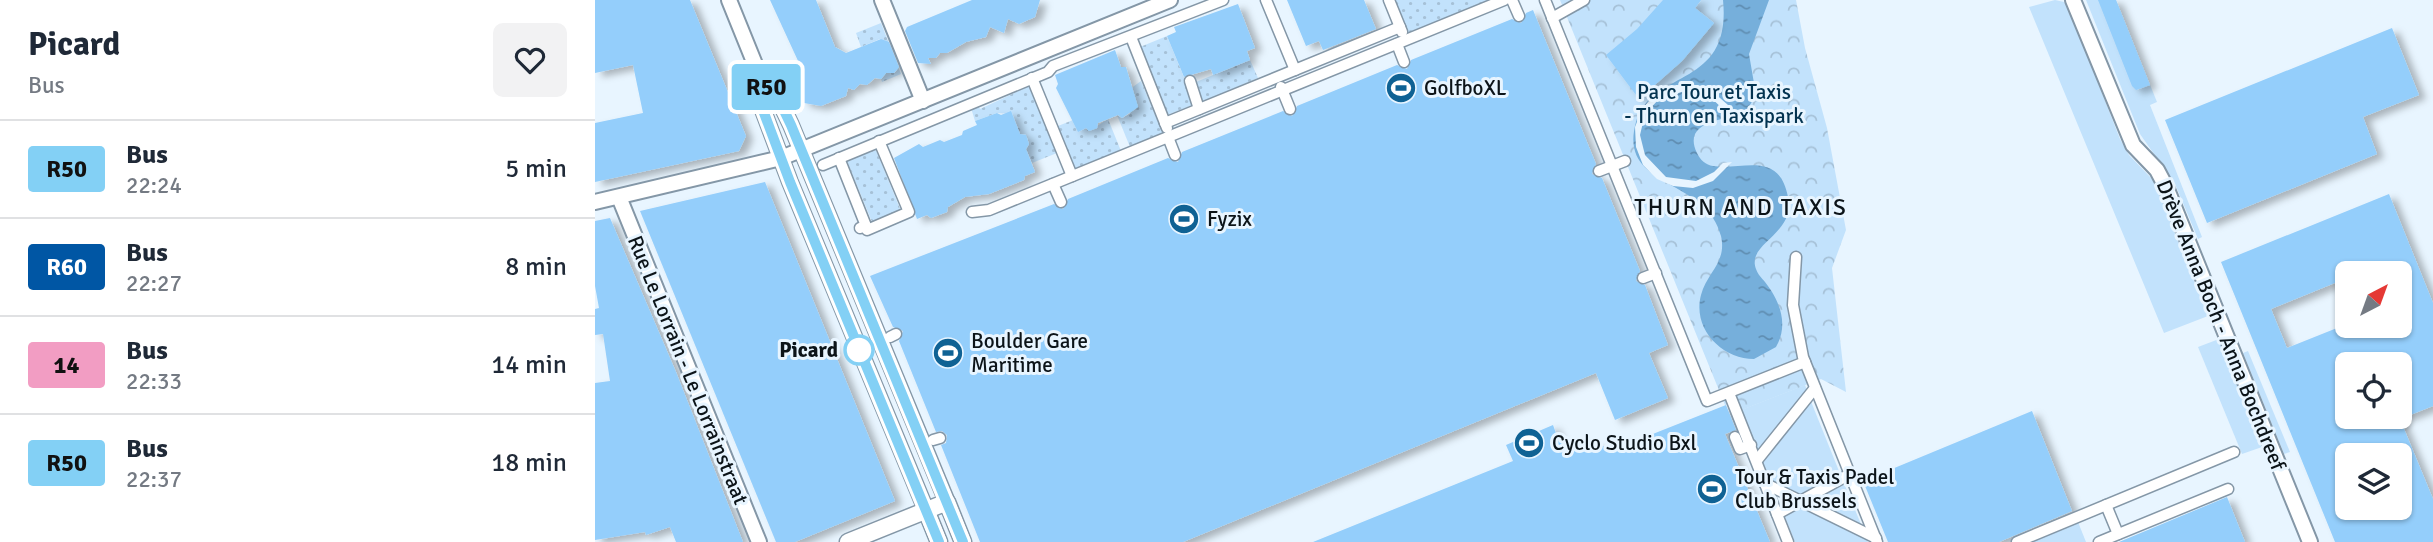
<!DOCTYPE html>
<meta charset="utf-8">
<style>
body{margin:0;font-family:Signika,sans-serif;background:#f2f2f3;color:#1f2937;height:100vh;display:flex;flex-direction:column;font-size:26px;white-space:nowrap}
*{box-sizing:border-box;margin:0}
p{font-size:23px;color:#747a83}
.icon{flex:none;width:38px;height:38px;fill:none;stroke:currentColor;stroke-width:2;stroke-linecap:round;stroke-linejoin:round}
.map{position:relative;flex:1;overflow:hidden}
.drawer{display:flex;flex-direction:column;background:#fff;width:595px}
.drawer>*{flex:none}
.badge{padding:0 14px;border-radius:5px;font-size:24px;line-height:46px}
.needle{width:46px;rotate:41deg}
.controls{position:absolute;left:1740px;top:261px;display:grid;gap:14px}
.controls a{display:grid;place-items:center;width:77px;height:77px;border-radius:10px;background:#fff;box-shadow:0 2px 5px #0004;font-size:35px}
.map>.badge{position:absolute;translate:-50% -50%;box-shadow:0 0 0 4px #fff}
.round{display:grid;place-items:center;flex:none;width:74px;height:74px;border-radius:10px;background:#f2f2f3}
.summary{display:flex;align-items:center;justify-content:space-between;height:119px;padding:0 28px}
h1{font-size:33px;font-weight:700;line-height:52px}
ul{padding:0;list-style:none}
li{display:flex;align-items:center;gap:21px;height:98px;padding:0 28px;border-top:2px solid #e0e1e3}
li div{flex:1}
li b{display:block;font-size:26px}
li em{font-style:normal}
li .badge{min-width:77px;font-weight:700;text-align:center}
main{display:flex;flex:1;min-height:0}
.map>svg:first-child{display:block}
.grass{fill:#c2e2fc}
.park{fill:url(#park-crowns)}
.garden{fill:url(#garden-dots)}
.water{fill:url(#water-ripples)}
.pier{fill:#e8f5ff}
.building{fill:#94cefb;fill-rule:evenodd;filter:url(#shadow)}
.lines{fill:none;stroke-linecap:round;stroke-linejoin:round}
.pedestrian-casing{stroke:#8497a7;stroke-width:13}
.minor-casing{stroke:#8497a7;stroke-width:18}
.tertiary-casing{stroke:#8497a7;stroke-width:19}
.pedestrian{stroke:#fff;stroke-width:10}
.minor{stroke:#fff;stroke-width:14}
.tertiary{stroke:#fff;stroke-width:16}
.line-casing{stroke:#fff;stroke-width:16}
.line{stroke:#83d0f5;stroke-width:10}
.stop-dot{fill:#fff;stroke:#83d0f5;stroke-width:3.5}
.labels{text-anchor:middle;stroke-width:6;stroke-linejoin:round;paint-order:stroke}
.poi-label{font-size:21px;fill:#0c1419;stroke:#e8f5ff;text-anchor:start}
.park-label{font-size:21px;fill:#033350;stroke:#e8f5ff}
.street-label{font-size:21px;fill:#0c1419;stroke:#e8f5ff}
.stop-label{font-size:21px;font-weight:bold;fill:#0c1419;stroke:#e8f5ff;text-anchor:end}
.neighbourhood-label{font-size:23px;letter-spacing:2px;fill:#0c1419;stroke:#e8f5ff}
</style>
<main>
<section class="drawer">
<div class="summary"><div><h1>Picard</h1><p>Bus</p></div><a class="round"><svg class="icon" aria-label="heart" viewBox="0 0 24 24"><path d="M12 20l-8-8c-3-5 5-10 8-4 3-6 11-1 8 4z"/></svg></a></div>
<ul>
<li><span class="badge" style="background:#83d0f5;color:#111">R50</span><div><b>Bus</b><p>22:24</p></div><em>5 min</em></li>
<li><span class="badge" style="background:#0056a4;color:#fff">R60</span><div><b>Bus</b><p>22:27</p></div><em>8 min</em></li>
<li><span class="badge" style="background:#f29dc3;color:#111">14</span><div><b>Bus</b><p>22:33</p></div><em>14 min</em></li>
<li><span class="badge" style="background:#83d0f5;color:#111">R50</span><div><b>Bus</b><p>22:37</p></div><em>18 min</em></li>
</ul>
</section>
<div class="map">
<svg width="1838" height="542" viewBox="0 0 1838 542">
<defs>
<pattern id="park-crowns" width="20" height="18" patternUnits="userSpaceOnUse" patternTransform="scale(1.75)"><rect width="20" height="18" fill="#c2e2fc"/><path d="M2 6a3 3 0 1 1 6 0M12 15a3 3 0 1 1 6 0" fill="none" stroke="#a6c1d7"/></pattern>
<pattern id="garden-dots" width="8" height="8" patternUnits="userSpaceOnUse" patternTransform="scale(1.75)"><rect width="8" height="8" fill="#c2e2fc"/><path d="M2 2h.1M6 6h.1" fill="none" stroke="#a6c1d7" stroke-width="1.8" stroke-linecap="round"/></pattern>
<pattern id="water-ripples" width="26" height="14" patternUnits="userSpaceOnUse" patternTransform="scale(1.75)"><rect width="26" height="14" fill="#76afdb"/><path d="M2 4q2-2 4 0t4 0M15 11q2-2 4 0t4 0" fill="none" stroke="#5f8db1"/></pattern>
<filter id="shadow"><feDropShadow dx="7" dy="4" stdDeviation="3.5" flood-color="#0004"/></filter>
</defs>
<rect width="100%" height="100%" fill="#e8f5ff"/>
<g class="grass">
<polygon points="1460,0 1469,2 1475,11 1525,139 1534,155 1559,181 1613,316 1569,333 1434,7"/>
<polygon points="1491,0 1521,0 1562,102 1555,105 1607,237 1603,239 1580,184 1545,134"/>
<polygon points="1624,339 1667,447 1647,454 1603,347"/>
<polygon points="1653,351 1695,452 1689,454 1648,353"/>
<polygon points="1210,385 1213,393 1164,454 1146,410"/>
<polygon points="1215,399 1246,476 1205,498 1176,483 1166,459"/>
<polygon points="1248,481 1268,529 1210,501"/>
<polygon points="1205,503 1270,536 1273,542 1200,542 1188,512"/>
<polygon points="1483,522 1491,542 1436,542"/>
</g>
<polygon class="park" points="965,0 1201,0 1210,48 1232,128 1251,230 1237,268 1251,392 1226,379 1139,413 1134,404 1130,405"/>
<g class="garden">
<polygon points="800,0 896,0 814,34"/>
<polygon points="286,23 306,74 287,82 286,79 291,73 299,73 302,70 290,41 285,39 266,47 261,33"/>
<polygon points="572,36 600,104 572,115 545,47"/>
<polygon points="655,60 663,78 604,103 596,84"/>
<polygon points="546,81 568,134 535,147 522,115 527,118 535,114 535,89"/>
<polygon points="434,86 462,153 437,163 431,149 434,144 431,135 425,134 417,114 402,113 380,121 376,108 383,106 385,109"/>
<polygon points="513,119 526,151 480,170 463,126 478,120 483,131 491,128 494,131"/>
<polygon points="281,150 306,211 277,222 252,161"/>
</g>
<path class="water" d="M 1128,0 L 1174,0 L 1154,54 L 1161,95 L 1150,113 C 1132,120 1086,120 1102,153 C 1105,160 1111,165 1118,166 C 1146,171 1184,149 1193,197 C 1201,235 1151,243 1161,269 C 1163,275 1167,278 1170,282 C 1185,301 1194,325 1181,347 L 1159,359 C 1127,359 1097,329 1106,295 C 1112,272 1132,263 1126,236 C 1111,176 1022,190 1041,122 C 1057,68 1137,89 1128,0 Z"/>
<polygon class="pier" points="1081,85 1103,85 1117,91 1133,105 1141,121 1135,122 1128,109 1113,95 1093,90 1064,99 1050,114 1045,135 1050,155 1071,177 1101,181 1119,172 1128,163 1137,162 1118,181 1098,188 1078,186 1062,179 1048,165 1041,147 1040,127 1047,109 1060,94"/>
<g class="building">
<polygon points="0,0 95,0 151,136 144,151 0,182 0,123 48,113 38,65 0,73"/>
<polygon points="175,0 221,0 240,47 251,53 286,39 294,42 304,67 299,73 291,73 286,79 280,78 272,85 265,84 259,90 253,88 251,96 226,106 209,103 195,71 204,63"/>
<polygon points="377,0 445,0 440,17 424,24 413,19 409,33 395,27 391,37 371,42 352,53 345,53 341,58 333,58 336,64 323,63 310,31 312,27"/>
<polygon points="692,0 769,0 781,29 728,50 724,41 711,46"/>
<polygon points="1068,0 1106,0 1100,8 1119,23 1087,61 1044,99 1011,55 1042,29"/>
<polygon points="1503,0 1521,0 1555,85 1541,90 1537,86"/>
<polygon points="643,4 660,48 652,51 655,60 618,75 616,69 589,77 572,36 581,32 579,27"/>
<polygon points="938,10 1001,164 997,174 1007,178 1045,271 1041,281 1050,285 1073,345 1054,353 1073,398 1020,420 1001,373 588,542 385,542 346,445 351,443 352,435 347,431 341,432 304,341 308,331 298,327 275,276 459,204 468,209 473,199 573,158 583,162 587,152 688,111 697,116 702,106 802,65 812,69 816,60 917,19 926,23 931,13"/>
<polygon points="1797,28 1824,95 1768,117 1782,154 1612,223 1570,120"/>
<polygon points="520,50 526,67 531,67 543,107 527,118 523,115 503,123 502,128 494,131 491,128 483,132 461,88 463,84 460,75"/>
<polygon points="416,111 425,134 431,135 434,144 431,149 440,172 430,176 429,180 394,194 370,197 353,207 352,212 336,218 332,215 322,219 299,158 324,144 328,147 345,140 349,142 367,135 368,131 382,125 380,121 402,113 406,115"/>
<polygon points="170,182 300,501 200,542 181,542 45,211"/>
<path d="M 1794,194 L 1838,303 L 1838,406 L 1805,419 L 1838,499 L 1838,542 L 1740,542 L 1626,262 ZM 1795,261 L 1800,273 L 1804,273 L 1811,300 L 1804,302 L 1804,326 L 1747,326 L 1692,348 L 1676,309 L 1752,278 L 1752,273 L 1765,273 ZM 1752,364 L 1804,364 L 1804,416 L 1752,416 ZM 1752,455 L 1804,455 L 1804,508 L 1752,508 Z"/>
<polygon points="15,218 81,372 148,542 81,542 75,527 51,535 50,532 0,540 0,383 15,381 8,334 0,335 0,309 4,308 0,286 0,221"/>
<polygon points="1131,405 1141,430 1130,434 1175,542 718,542 918,461 911,445 958,425 963,439 1032,450 1030,445"/>
<polygon points="1437,411 1477,511 1404,542 1293,542 1268,481"/>
<polygon points="1632,497 1650,542 1524,542"/>
</g>
<g class="lines">
<g class="pedestrian-casing">
<g id="pedestrian">
<polyline points="671,0 700,70"/>
<polyline points="794,0 807,32"/>
<polyline points="917,0 924,16"/>
<polyline points="950,0 1112,401 1210,362"/>
<polyline points="957,18 989,0"/>
<polyline points="536,37 572,128"/>
<polyline points="802,44 809,62"/>
<polyline points="437,78 477,176"/>
<polyline points="595,81 604,109"/>
<polyline points="686,87 695,109"/>
<polyline points="570,123 805,27"/>
<polyline points="573,137 580,155"/>
<polyline points="244,158 271,226"/>
<polyline points="228,165 453,72 458,66 628,0"/>
<polyline points="1004,171 1030,161"/>
<polyline points="458,184 466,202"/>
<polyline points="377,212 394,210 909,0"/>
<polyline points="265,228 271,226 272,230 314,212 284,141"/>
<polyline points="1201,257 1198,305 1208,357 1282,542"/>
<polyline points="1048,278 1061,273"/>
<polyline points="295,337 301,334"/>
<polyline points="1134,393 1193,542"/>
<polyline points="1140,437 1145,449 1156,445"/>
<polyline points="338,440 345,438"/>
<polyline points="1163,459 1220,388"/>
<polyline points="1169,483 1281,538"/>
<polyline points="1511,505 1523,534"/>
<polyline points="1182,514 1255,474"/>
<polyline points="1422,542 1639,452"/>
<polyline points="1504,542 1633,489"/>
</g>
</g>
<g class="minor-casing">
<g id="minor">
<polyline points="134,0 168,84 184,100 196,125 352,502"/>
<polyline points="287,0 328,101"/>
<polyline points="1478,0 1538,145 1562,170 1571,187 1715,542"/>
<polyline points="168,84 166,105 195,182 331,510"/>
<polyline points="24,197 164,542"/>
<polyline points="0,202 186,158 575,0"/>
</g>
</g>
<g class="tertiary-casing">
<g id="tertiary">
<polyline points="331,510 344,542"/>
<polyline points="253,542 352,502 368,542"/>
</g>
</g>
<use href="#pedestrian" class="pedestrian"/>
<use href="#minor" class="minor"/>
<use href="#tertiary" class="tertiary"/>
</g>
<g class="lines">
<g class="line-casing">
<polyline id="line" points="344,542 195,182 166,105 168,84 184,100 196,125 368,542"/>
</g>
<use href="#line" class="line"/>
</g>
<defs>
<g id="stadium-disc" transform="scale(1.575)"><circle r="9.5" fill="#0f6294" stroke="#e8f5ff"/><path d="M0-5a6.5 5 0 1 0 0 10a6.5 5 0 1 0 0-10ZM-3.5-1.8h7v3.6h-7Z" fill="#fff"/></g>
</defs>
<g fill-rule="evenodd">
<use href="#stadium-disc" x="806" y="88"/>
<use href="#stadium-disc" x="589" y="219"/>
<use href="#stadium-disc" x="353" y="353"/>
<use href="#stadium-disc" x="934" y="443"/>
<use href="#stadium-disc" x="1117" y="489"/>
</g>
<circle class="stop-dot" cx="264" cy="350" r="14"/>
<g class="labels">
<g class="poi-label">
<text x="829" y="95">GolfboXL</text>
<text x="612" y="226">Fyzix</text>
<text x="376" y="348">Boulder Gare<tspan x="376" dy="24">Maritime</tspan></text>
<text x="957" y="450">Cyclo Studio Bxl</text>
<text x="1140" y="484">Tour &amp; Taxis Padel<tspan x="1140" dy="24">Club Brussels</tspan></text>
</g>
<g class="park-label">
<text x="1119" y="99">Parc Tour et Taxis<tspan x="1119" dy="24">- Thurn en Taxispark</tspan></text>
</g>
<g class="street-label">
<text transform="translate(1626 325) rotate(68)" y="7">Drève Anna Boch - Anna Bochdreef</text>
<text transform="translate(93 370) rotate(68)" y="7">Rue Le Lorrain - Le Lorrainstraat</text>
</g>
<g class="stop-label">
<text x="243" y="357">Picard</text>
</g>
<g class="neighbourhood-label">
<text x="1146" y="215">THURN AND TAXIS</text>
</g>
</g>
</svg>
<div class="controls">
<a><svg class="needle" viewBox="-14 -14 28 28"><path d="M0-13l5 13h-10z" fill="#e53935"/><path d="M0 13l5-13h-10z" fill="#747a83"/></svg></a>
<a><svg class="icon" aria-label="locate" viewBox="0 0 24 24"><circle cx="12" cy="12" r="6"/><path d="M12 2v4M12 18v4M2 12h4M18 12h4"/></svg></a>
<a><svg class="icon" aria-label="layers" viewBox="0 0 24 24"><path d="M12 4l9 5-9 5-9-5zM3 14l9 5 9-5"/></svg></a>
</div>
<b class="badge" style="left:171px;top:87px;background:#83d0f5;color:#111">R50</b>
</div>
</main>
